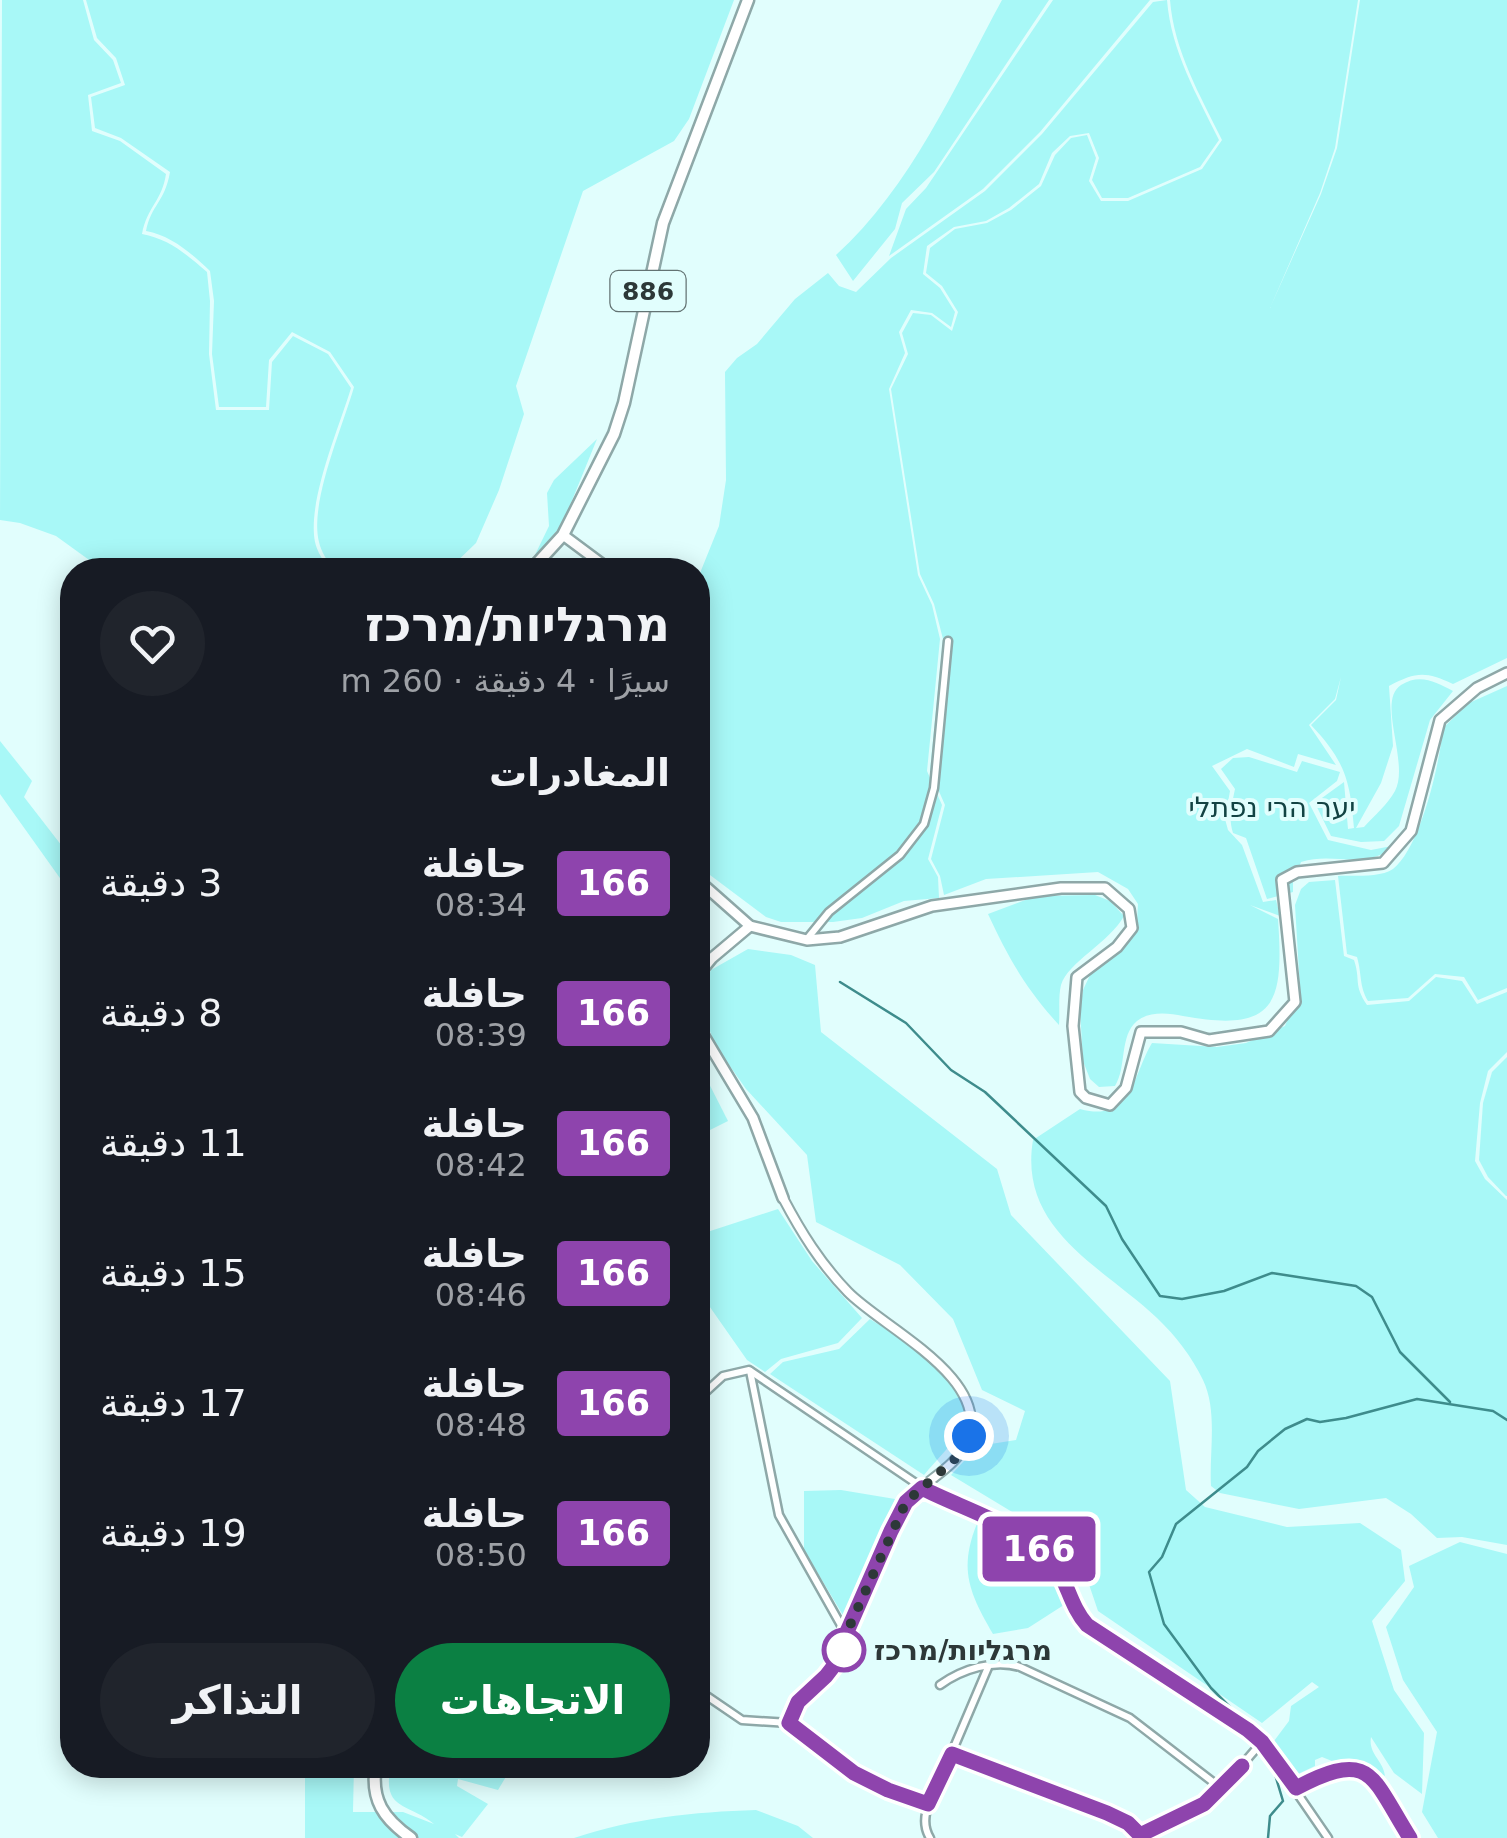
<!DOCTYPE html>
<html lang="ar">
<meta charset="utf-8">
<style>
body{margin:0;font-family:"DejaVu Sans",Cairo,Heebo,sans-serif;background:#20242c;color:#f1f3f6;direction:rtl;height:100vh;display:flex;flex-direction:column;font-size:38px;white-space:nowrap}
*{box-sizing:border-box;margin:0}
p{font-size:32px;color:#9ea1a6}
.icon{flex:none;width:55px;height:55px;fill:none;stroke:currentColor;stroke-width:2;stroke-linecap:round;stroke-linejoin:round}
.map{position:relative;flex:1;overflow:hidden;direction:ltr}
.drawer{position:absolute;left:60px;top:558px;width:650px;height:1220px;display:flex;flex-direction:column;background:#171b24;border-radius:40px;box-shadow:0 5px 25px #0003;direction:rtl}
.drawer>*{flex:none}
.badge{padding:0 20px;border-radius:8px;font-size:35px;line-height:65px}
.you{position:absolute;width:50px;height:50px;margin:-25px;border:8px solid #fff;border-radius:50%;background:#1a73e8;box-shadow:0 0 0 15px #1a73e833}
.map>.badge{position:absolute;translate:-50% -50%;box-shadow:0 0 0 5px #fff}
h2{padding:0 40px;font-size:38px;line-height:90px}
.round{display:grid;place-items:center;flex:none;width:105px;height:105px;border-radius:52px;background:#20242c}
.headline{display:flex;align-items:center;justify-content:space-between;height:170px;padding:0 40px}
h1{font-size:48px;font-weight:600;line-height:75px}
.cta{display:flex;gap:20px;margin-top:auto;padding:20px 40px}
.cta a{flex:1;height:115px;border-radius:60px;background:#0b8043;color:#fff;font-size:40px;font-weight:600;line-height:115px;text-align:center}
.cta a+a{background:#20242c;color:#f1f3f6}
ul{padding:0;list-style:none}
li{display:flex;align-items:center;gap:30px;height:130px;padding:0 40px}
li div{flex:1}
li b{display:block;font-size:38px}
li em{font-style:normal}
li .badge{min-width:110px;font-weight:700;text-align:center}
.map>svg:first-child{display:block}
.green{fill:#a8f8f7}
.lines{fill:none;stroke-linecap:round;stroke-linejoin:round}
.stream{stroke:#3e8c8c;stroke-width:2.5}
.minor-casing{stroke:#8ea8a8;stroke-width:11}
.tertiary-casing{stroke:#8ea8a8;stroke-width:12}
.secondary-casing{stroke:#8ea8a8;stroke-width:14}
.primary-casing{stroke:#8ea8a8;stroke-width:15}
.minor{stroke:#fff;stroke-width:6}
.tertiary{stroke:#fff;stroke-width:8}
.secondary{stroke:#fff;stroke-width:9}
.primary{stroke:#fff;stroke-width:10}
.line-casing{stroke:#fff;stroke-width:22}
.line{stroke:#8e44ad;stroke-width:15}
.walk{stroke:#2d3838;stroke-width:10;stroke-dasharray:0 18}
.stop-dot{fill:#fff;stroke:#8e44ad;stroke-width:5}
.labels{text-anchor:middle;stroke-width:8;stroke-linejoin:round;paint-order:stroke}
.shield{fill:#e1fefd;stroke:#637373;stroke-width:2.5}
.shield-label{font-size:25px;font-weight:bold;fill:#2d3838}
.park-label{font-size:28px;fill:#124343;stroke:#e1fefd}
.stop-label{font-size:28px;font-weight:bold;fill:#2d3838;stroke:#e1fefd;text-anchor:start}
</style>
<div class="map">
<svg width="1507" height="1838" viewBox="0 0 1507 1838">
<rect width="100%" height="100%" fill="#e1fefd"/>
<g class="green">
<path d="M 2,0 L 83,0 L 94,40 L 113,60 L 121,83 L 88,95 L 92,131 L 120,141 L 166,174 C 162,201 147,207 142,234 C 169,239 186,254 207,272 L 210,301 L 209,354 L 216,410 L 269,410 L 272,362 L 293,336 L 328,354 L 351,388 C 339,428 307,501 315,542 C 317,552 324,561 329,570 L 103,570 L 56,536 L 20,523 L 0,520 Z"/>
<path d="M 86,0 L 734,0 L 689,119 L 674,141 L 583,191 L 516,386 L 524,414 L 499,490 L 476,543 L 448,570 L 333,570 C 328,561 321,552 319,542 C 309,503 343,426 354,387 L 330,352 L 292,332 L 269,360 L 266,407 L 219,407 L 212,354 L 214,301 L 210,271 C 191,253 172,236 146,231 C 151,205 165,202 170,172 L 121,138 L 95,128 L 91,97 L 125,85 L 116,58 L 97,38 Z"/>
<path d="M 1002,0 L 1049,0 L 934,172 L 902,203 L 895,229 L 853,281 L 836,255 C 911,187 954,88 1002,0 Z"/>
<polygon points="1053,0 1150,0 1040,132 983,189 889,256 906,209 926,188"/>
<path d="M 1167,0 C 1171,51 1197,95 1219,140 L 1200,167 L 1128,198 L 1102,198 L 1092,180 L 1099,158 L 1089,133 L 1070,136 L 1052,153 L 1039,184 L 1009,208 L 986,221 L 954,227 L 927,246 L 923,274 L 940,288 L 955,312 L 951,327 L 932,313 L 911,310 L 899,332 L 905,353 L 889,389 L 918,575 L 932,605 L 940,639 L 927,771 L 942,805 L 928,859 L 938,877 L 939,898 L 904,901 L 862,918 L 833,922 L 781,922 L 766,917 L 698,866 L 698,578 L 719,526 L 726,480 L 725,372 L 737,358 L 757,344 L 795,299 L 828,273 L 839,286 L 856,292 L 891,258 L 985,191 L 1042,134 L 1153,2 Z"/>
<path d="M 1170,0 L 1358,0 L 1335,148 L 1320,193 L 1270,308 L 1321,194 L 1337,148 L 1360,0 L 1507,0 L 1507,658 L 1453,684 C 1425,671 1416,672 1389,686 L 1393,746 L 1381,783 L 1356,828 L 1364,827 C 1374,816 1388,804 1395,791 C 1410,763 1376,701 1401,685 C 1420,673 1436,682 1453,691 L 1430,720 L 1399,826 L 1384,841 L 1361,842 L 1331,836 L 1315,803 L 1344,782 L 1348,829 L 1354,828 C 1350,780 1345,761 1311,725 L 1336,700 L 1341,677 L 1335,699 L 1309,725 L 1336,765 L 1298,754 L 1294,767 L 1247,749 L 1212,766 L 1230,791 L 1225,819 L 1228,830 L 1242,845 L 1263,902 L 1276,900 L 1280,916 L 1250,905 L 1278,919 C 1284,1004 1276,1033 1183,1016 C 1168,1013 1150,1011 1137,1021 C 1119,1036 1127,1067 1115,1086 L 1099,1087 L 1090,1079 L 1083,1061 L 1080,1010 L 1083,990 L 1091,973 L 1137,921 L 1138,904 L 1128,889 L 1098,872 L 986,879 L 944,895 L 940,876 L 931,859 L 945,805 L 930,771 L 943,639 L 934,604 L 920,574 L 891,389 L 908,354 L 902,333 L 913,313 L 931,315 L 952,331 L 958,312 L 942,286 L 926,273 L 930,248 L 955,229 L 987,223 L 1011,210 L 1041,186 L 1055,155 L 1071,138 L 1087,135 L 1096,158 L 1089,181 L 1101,201 L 1128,201 L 1202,169 L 1222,140 C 1200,95 1174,51 1170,0 Z"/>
<polygon points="597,439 562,525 533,559 549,526 547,493 554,480"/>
<path d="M 1507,686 L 1507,988 L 1478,1000 L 1464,977 L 1435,974 L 1408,998 L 1368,1001 C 1359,986 1362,974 1357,957 L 1347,954 L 1338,876 C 1353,875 1380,878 1393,869 C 1421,847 1440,762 1443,728 L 1469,703 Z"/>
<polygon points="0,741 32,781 24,797 72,859 72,895 0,794"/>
<path d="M 1249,757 L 1297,772 L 1302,761 L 1340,772 L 1337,781 L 1309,803 L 1328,840 L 1371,850 L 1397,845 C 1363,872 1336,851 1301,862 L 1293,882 L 1293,892 L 1267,899 L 1246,838 L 1233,833 C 1228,818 1232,804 1235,789 L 1221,769 L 1233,758 Z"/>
<path d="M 1335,880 L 1344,956 L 1354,960 C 1361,981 1353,984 1367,1005 L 1409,1001 L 1436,977 L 1462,981 L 1477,1004 L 1507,992 L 1507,1052 L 1488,1071 L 1480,1103 L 1475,1161 L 1485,1179 L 1507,1200 L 1507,1545 L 1462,1537 L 1437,1538 L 1411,1514 L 1386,1498 L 1299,1509 L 1220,1493 L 1211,1486 C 1209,1453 1218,1411 1203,1380 C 1192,1357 1176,1336 1157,1318 C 1102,1266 1018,1230 1033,1140 L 1080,1109 C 1133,1123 1132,1076 1152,1043 L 1217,1047 L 1246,1043 L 1285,1026 L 1300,989 L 1295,905 L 1301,889 L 1309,882 Z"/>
<path d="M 1095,895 L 1110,901 L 1124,916 C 1110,942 1068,962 1061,985 C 1058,997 1060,1013 1059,1025 C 1026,989 1009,959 988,914 L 1036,896 Z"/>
<path d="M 748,949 L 791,955 L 815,965 L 821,1032 L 997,1169 L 1011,1215 L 1170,1381 L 1186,1490 L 1205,1507 L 1287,1527 L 1360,1523 L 1401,1550 L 1405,1581 L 1372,1621 L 1394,1690 L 1424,1733 L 1422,1794 L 1394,1773 L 1371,1737 C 1368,1754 1383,1760 1385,1776 L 1356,1762 L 1332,1761 L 1322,1757 L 1315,1760 L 1315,1766 L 1298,1774 L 1287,1764 L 1274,1741 L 1289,1721 L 1291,1706 L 1319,1687 L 1312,1682 L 1262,1723 L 1098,1611 L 1078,1552 L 951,1475 L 978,1446 L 1016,1440 L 1025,1411 L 982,1390 L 953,1319 L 900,1265 L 816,1222 L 807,1155 L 746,1089 L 715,1045 L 698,998 L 711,970 Z"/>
<polygon points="1507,1057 1507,1196 1506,1196 1488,1177 1479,1160 1483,1103 1492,1072"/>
<polygon points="698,1062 728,1121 698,1136"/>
<polygon points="778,1209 812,1261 862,1318 838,1343 781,1359 765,1372 747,1360 698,1290 698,1235"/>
<path d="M 870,1319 C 901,1339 978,1378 962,1425 C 955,1443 936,1460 924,1475 L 770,1374 L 783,1362 L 839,1349 Z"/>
<polygon points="841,1490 895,1499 847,1622 804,1550 804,1491"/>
<path d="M 979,1519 L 1006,1530 L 1050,1565 L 1067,1603 L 1028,1628 L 993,1634 C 968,1591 958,1567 979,1519 Z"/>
<polygon points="1460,1542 1507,1554 1507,1838 1438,1838 1422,1812 1437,1732 1403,1680 1386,1627 1414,1587 1409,1566"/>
<path d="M 305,1765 L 354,1765 L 353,1812 L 403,1812 L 434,1824 C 408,1802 381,1811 391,1765 L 504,1765 L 502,1769 L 507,1775 L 498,1790 L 458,1779 L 457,1786 L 488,1804 L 462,1837 L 455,1834 L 459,1838 L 305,1838 Z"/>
<path d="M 756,1810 L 798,1826 L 813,1838 L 574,1838 C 633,1818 694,1812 756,1810 Z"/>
</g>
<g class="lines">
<g class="stream">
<polyline points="840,982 906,1023 951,1070 985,1092 1106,1206 1122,1239 1160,1296 1182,1299 1224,1291 1272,1273 1356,1286 1372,1297 1400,1352 1450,1402"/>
<polyline points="1248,1725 1211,1688 1164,1624 1149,1572 1162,1557 1176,1524 1247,1467 1258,1451 1285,1429 1307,1419 1320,1422 1346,1418 1417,1399 1493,1411 1507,1420"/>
<polyline points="1268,1838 1270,1816 1283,1801 1271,1761"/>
</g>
<g class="minor-casing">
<g id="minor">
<polyline points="807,939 829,912 900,855 924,824 934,788 948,641"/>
<polyline points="750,1371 779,1515 846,1634"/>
<polyline points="698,1399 723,1376 749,1370 923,1488 1009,1529 1044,1553 1059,1571 1078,1615 1087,1625 1248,1729 1262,1742 1328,1838"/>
<path d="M 940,1685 C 962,1669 994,1659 1020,1667 L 1130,1718 L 1222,1789"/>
<polyline points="698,1690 742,1720 789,1723 854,1773 888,1790 927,1804"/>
<polyline points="952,1754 1107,1813 1127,1823 1140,1835"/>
<path d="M 1296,1787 C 1372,1748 1371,1777 1410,1838"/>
<path d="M 930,1838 C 919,1820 929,1802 938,1785 L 989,1665"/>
<polyline points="1135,1838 1215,1796 1262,1742"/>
</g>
</g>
<g class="tertiary-casing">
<path id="tertiary" d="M 783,1198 C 801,1232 820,1263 848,1292 C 883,1328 996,1380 966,1443 C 954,1470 924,1480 907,1502 C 892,1521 884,1549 875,1572 C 866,1593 856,1613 846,1634 C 842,1673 805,1687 789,1723"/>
</g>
<g class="secondary-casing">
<g id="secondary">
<polyline points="563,535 610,570"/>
<polyline points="698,880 750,926 807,940 840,937 932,906 1061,888 1105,888 1129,909 1132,928 1117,947 1077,977 1073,1026 1080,1092 1086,1098 1110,1105 1126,1088 1141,1032 1181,1032 1209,1040 1269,1031 1295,1002 1282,880 1297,872 1383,863 1411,831 1440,720 1477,688 1507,673"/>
<polyline points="698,975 712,958 750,926"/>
<polyline points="698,1026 753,1118 783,1198"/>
</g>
</g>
<g class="primary-casing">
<g id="primary">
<polyline points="531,570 563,535 614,434 624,403 663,223 748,0"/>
<path d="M 376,1765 C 370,1800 384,1819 411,1838"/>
</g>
</g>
<use href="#minor" class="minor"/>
<use href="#tertiary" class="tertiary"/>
<use href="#secondary" class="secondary"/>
<use href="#primary" class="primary"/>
</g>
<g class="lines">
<g class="line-casing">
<path id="line" d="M 1242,1766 L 1204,1804 L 1140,1835 L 1128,1823 L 1107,1813 L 952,1754 L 928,1804 L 888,1790 L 854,1773 L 789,1723 L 798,1702 L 826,1676 L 843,1654 L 846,1634 L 891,1531 L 906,1502 L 922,1488 C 960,1508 1028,1528 1053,1562 C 1068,1582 1070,1606 1087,1625 L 1248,1730 L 1262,1742 L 1296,1788 C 1372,1748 1371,1776 1410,1838"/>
</g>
<use href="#line" class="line"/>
<polyline class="walk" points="844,1650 843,1654 846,1634 906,1502 954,1460 969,1436"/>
</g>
<circle class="stop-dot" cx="844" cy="1650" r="20"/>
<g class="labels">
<rect class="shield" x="610.5" y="271" width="75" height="40" rx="8"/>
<g class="shield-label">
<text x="648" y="300">886</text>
</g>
<g class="park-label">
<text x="1272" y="817">יער הרי נפתלי</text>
</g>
<g class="stop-label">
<text x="874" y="1660">מרגליות/מרכז</text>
</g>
</g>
</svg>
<div class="you" style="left:969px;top:1436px"></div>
<b class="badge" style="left:1039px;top:1549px;background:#8e44ad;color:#fff">166</b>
<section class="drawer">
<div class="headline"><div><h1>מרגליות/מרכז</h1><p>سيرًا · 4 دقيقة · 260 m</p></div><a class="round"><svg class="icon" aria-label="heart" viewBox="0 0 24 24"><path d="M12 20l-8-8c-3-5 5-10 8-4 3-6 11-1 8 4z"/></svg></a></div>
<h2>المغادرات</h2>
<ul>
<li><span class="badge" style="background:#8e44ad;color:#fff">166</span><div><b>حافلة</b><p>08:34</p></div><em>3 دقيقة</em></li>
<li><span class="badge" style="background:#8e44ad;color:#fff">166</span><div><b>حافلة</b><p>08:39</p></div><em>8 دقيقة</em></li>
<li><span class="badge" style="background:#8e44ad;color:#fff">166</span><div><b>حافلة</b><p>08:42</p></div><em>11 دقيقة</em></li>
<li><span class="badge" style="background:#8e44ad;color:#fff">166</span><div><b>حافلة</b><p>08:46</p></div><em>15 دقيقة</em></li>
<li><span class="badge" style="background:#8e44ad;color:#fff">166</span><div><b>حافلة</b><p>08:48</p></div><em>17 دقيقة</em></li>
<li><span class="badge" style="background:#8e44ad;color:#fff">166</span><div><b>حافلة</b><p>08:50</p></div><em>19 دقيقة</em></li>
</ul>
<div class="cta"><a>الاتجاهات</a><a>التذاكر</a></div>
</section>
</div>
